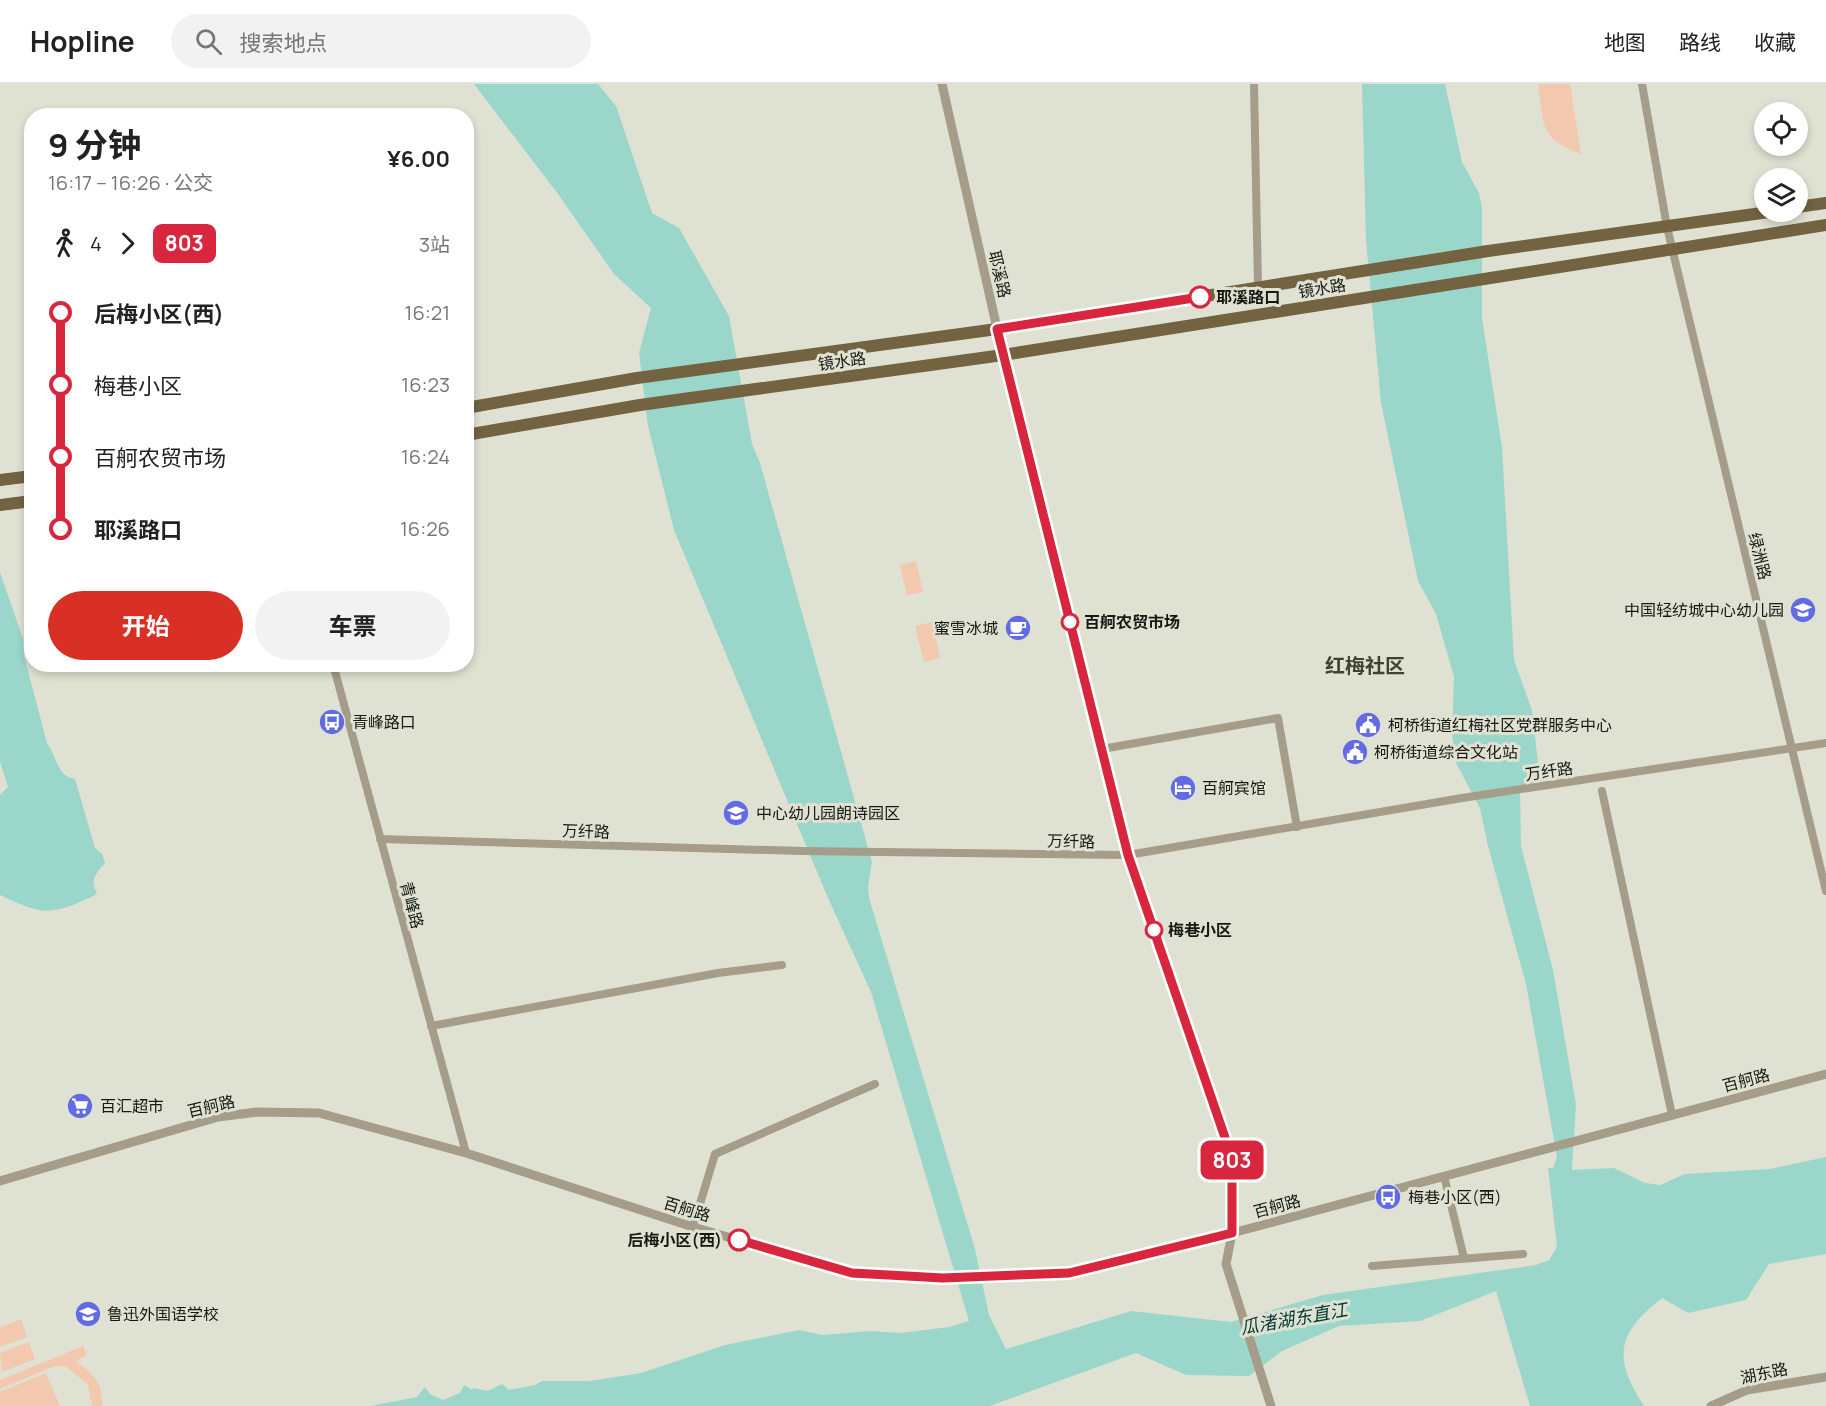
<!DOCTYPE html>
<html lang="zh">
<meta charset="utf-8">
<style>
body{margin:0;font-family:Manrope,"Noto Sans SC",sans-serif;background:#f2f2f2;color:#222;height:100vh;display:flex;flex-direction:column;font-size:22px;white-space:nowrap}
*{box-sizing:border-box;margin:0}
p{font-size:20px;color:#767676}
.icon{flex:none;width:33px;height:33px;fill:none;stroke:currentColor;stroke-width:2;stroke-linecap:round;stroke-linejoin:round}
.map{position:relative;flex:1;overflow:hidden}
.sheet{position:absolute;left:24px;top:24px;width:450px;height:564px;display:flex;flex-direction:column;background:#fff;border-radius:24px;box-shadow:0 3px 9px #0003}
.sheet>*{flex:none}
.badge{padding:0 12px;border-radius:9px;font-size:21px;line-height:39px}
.tools{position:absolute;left:1754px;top:18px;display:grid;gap:12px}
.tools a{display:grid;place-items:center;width:54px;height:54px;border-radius:50%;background:#fff;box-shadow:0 3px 9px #0003;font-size:30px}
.map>.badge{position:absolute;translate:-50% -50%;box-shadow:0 0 0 3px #fff}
.legs{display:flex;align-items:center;gap:9px;height:66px;padding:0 24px;font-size:20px}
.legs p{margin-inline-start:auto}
.summary{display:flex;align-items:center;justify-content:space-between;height:102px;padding:0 24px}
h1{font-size:33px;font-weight:700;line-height:45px}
.primary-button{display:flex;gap:12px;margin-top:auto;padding:12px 24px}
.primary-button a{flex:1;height:69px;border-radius:36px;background:#d93025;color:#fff;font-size:24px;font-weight:700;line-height:69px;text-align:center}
.primary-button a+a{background:#f2f2f2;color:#222}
ul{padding:0 24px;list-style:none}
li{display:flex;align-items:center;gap:21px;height:72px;font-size:22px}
li i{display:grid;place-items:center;width:9px;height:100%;margin:0 8px;background:currentColor}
li i::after{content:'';width:15px;height:15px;margin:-8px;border:4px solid;border-radius:50%;background:#fff}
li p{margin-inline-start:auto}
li:first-child i{background:linear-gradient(#0000 50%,currentColor 0)}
li:last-child i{background:linear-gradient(currentColor 50%,#0000 0)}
header{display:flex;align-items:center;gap:36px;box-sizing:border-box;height:84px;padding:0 30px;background:#fff;border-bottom:2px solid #e0e0e0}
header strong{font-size:28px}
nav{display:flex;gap:33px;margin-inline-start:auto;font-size:21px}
.search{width:420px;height:54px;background:#f2f2f2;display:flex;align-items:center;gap:15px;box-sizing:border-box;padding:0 21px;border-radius:33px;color:#767676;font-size:22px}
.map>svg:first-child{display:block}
.green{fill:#f2c8af}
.water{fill:#9bd6ca}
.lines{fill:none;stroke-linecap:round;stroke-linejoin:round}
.minor{stroke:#a59c89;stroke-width:8}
.tertiary{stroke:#a59c89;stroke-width:9}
.primary{stroke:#736341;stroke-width:12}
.line-1-casing{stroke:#fff;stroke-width:14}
.line-1{stroke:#d7263d;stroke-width:9}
.stop-1-dot{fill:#fff;stroke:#d7263d;stroke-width:3}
.labels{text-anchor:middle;stroke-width:6;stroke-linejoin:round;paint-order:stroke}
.street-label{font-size:16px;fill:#171812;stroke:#dfe2d2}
.stop-label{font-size:16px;font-weight:bold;fill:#171812;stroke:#dfe2d2;text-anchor:start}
.poi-label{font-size:16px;fill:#171812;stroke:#dfe2d2;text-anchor:start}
.water-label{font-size:18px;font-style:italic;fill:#023a33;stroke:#dfe2d2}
.quarter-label{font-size:20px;font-weight:bold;fill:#3e4133;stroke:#dfe2d2}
</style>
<header>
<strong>Hopline</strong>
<div class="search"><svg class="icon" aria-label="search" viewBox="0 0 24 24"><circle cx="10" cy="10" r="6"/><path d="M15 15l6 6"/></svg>搜索地点</div>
<nav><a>地图</a><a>路线</a><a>收藏</a></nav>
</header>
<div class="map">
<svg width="1826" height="1322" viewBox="0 0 1826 1322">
<rect width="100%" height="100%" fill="#dfe2d2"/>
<g class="green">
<path d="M 1538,0 L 1570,0 L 1581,70 C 1538,54 1544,40 1538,0 Z"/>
<polygon points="916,477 923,508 907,511 900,481"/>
<polygon points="932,538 940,574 924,578 915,542"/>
<polygon points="21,1235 27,1253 0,1263 0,1244"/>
<polygon points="29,1258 35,1275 2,1288 0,1269"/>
<path d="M 83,1262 L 87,1271 L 76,1277 C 92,1289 104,1300 102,1322 L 92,1322 L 88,1301 L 67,1283 L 55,1282 L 0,1305 L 0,1296 Z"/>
<polygon points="46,1289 60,1322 0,1322 0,1308"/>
</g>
<g class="water">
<path d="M 474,0 L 598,0 L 616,22 L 652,129 L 679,144 L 729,232 L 752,360 L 760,379 L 872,778 L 868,803 L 869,814 L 975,1165 L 989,1231 L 1006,1265 L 1131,1227 L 1231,1238 L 1323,1211 L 1536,1181 L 1549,1176 L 1557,1163 L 1548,1084 L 1553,1084 L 1557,1073 L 1526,900 L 1488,762 L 1480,724 L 1456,679 L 1452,651 L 1454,593 L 1436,530 L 1418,497 L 1381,319 L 1366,156 L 1362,0 L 1445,0 L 1462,78 L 1479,109 L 1482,123 L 1482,234 L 1502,363 L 1514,576 L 1532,626 L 1539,687 L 1536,697 L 1523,702 L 1520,707 L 1521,762 L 1553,886 L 1576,1020 L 1572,1086 L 1614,1084 L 1645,1099 L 1660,1101 L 1685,1090 L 1770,1085 L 1826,1073 L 1826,1170 L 1769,1180 L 1746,1216 L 1688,1229 L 1662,1214 C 1616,1250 1613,1274 1644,1322 L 1530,1322 L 1496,1207 L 1420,1237 L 1339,1242 L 1282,1267 L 1249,1292 L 1186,1291 L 1136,1269 L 990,1322 L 370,1322 L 417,1313 L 425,1303 L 430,1310 L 443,1316 L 460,1309 L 464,1301 L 472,1306 L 473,1304 L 488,1307 L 502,1300 L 509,1306 L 535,1301 L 542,1297 L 590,1297 L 641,1289 L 725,1261 L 799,1246 L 823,1251 L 869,1247 L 901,1249 L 949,1243 L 969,1237 L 871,908 L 828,814 L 674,446 L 648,342 L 639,269 L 651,224 L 614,190 L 558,110 Z"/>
<path d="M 0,488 L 23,555 L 24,572 L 47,659 C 57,672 56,692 75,695 L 95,764 L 102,770 L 105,779 C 95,790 90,796 97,810 C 52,832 44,832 0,811 L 0,711 L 8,703 L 0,678 Z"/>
</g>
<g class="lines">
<g class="minor">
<polyline points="1254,0 1258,203"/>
<polyline points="1642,0 1667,143 1826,807"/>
<polyline points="333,580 466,1069"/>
<polyline points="1102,665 1278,634 1297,743"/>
<polyline points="1602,707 1672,1031"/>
<polyline points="380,755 802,767 1128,771 1462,714 1826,659"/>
<polyline points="431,942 718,889 782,881"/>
<polyline points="1444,1092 1464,1174"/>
<polyline points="693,1143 715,1070 875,1000"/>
<polyline points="1372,1182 1523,1170"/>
</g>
<g class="tertiary">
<polyline points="942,0 1003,271 1128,771 1232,1074 1232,1149 1226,1180 1271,1322"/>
<polyline points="0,1097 218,1033 257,1028 319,1029 466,1069 693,1143 852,1189 943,1194 1069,1189 1232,1149 1826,990"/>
<polyline points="1711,1322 1747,1306 1826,1293"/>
</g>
<g class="primary">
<polyline points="1797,123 1826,119"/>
<polyline points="466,324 637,294 997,245 1488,167 1769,128"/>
<polyline points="466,351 640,321 1003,271 1826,141"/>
<polyline points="0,396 32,392"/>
<polyline points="0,421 32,417"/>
</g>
</g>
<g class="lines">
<g class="line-1-casing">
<polyline id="line-1" points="739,1156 852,1189 943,1194 1069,1189 1232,1149 1232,1074 1128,771 997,245 1200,213"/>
</g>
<use href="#line-1" class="line-1"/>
</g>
<defs>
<g id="school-disc" transform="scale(1.35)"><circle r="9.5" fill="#626be4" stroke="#dfe2d2"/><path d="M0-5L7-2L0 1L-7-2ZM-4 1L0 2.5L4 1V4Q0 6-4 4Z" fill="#fff"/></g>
<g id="cafe-disc" transform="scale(1.35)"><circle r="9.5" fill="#626be4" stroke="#dfe2d2"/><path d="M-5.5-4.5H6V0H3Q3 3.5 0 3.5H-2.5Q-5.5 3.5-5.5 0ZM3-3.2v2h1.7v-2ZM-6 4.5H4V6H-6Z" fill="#fff"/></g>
<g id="bus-disc" transform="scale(1.35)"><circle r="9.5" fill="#626be4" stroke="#dfe2d2"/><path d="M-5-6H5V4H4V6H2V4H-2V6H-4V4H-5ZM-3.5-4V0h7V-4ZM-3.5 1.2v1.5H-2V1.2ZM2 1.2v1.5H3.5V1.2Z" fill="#fff"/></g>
<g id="civic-disc" transform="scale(1.35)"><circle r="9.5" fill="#626be4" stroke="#dfe2d2"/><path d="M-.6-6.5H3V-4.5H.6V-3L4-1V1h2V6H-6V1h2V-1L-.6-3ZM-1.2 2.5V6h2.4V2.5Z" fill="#fff"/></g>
<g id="hotel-disc" transform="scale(1.35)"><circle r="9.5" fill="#626be4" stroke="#dfe2d2"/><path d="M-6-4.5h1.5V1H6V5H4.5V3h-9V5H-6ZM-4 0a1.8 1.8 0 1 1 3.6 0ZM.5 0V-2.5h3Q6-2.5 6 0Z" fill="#fff"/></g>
<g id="supermarket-disc" transform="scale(1.35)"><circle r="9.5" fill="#626be4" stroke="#dfe2d2"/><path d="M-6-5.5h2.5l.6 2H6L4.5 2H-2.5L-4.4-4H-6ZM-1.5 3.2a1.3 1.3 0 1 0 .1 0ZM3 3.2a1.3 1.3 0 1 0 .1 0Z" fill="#fff"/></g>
</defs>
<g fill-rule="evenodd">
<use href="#school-disc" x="1803" y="526"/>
<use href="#cafe-disc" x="1018" y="544"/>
<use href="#bus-disc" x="332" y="638"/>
<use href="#civic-disc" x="1368" y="641"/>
<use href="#civic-disc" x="1355" y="668"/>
<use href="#hotel-disc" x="1183" y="704"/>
<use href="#school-disc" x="736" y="729"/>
<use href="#supermarket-disc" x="80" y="1022"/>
<use href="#bus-disc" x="1388" y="1113"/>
<use href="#school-disc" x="88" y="1230"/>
</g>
<g class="stop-1-dot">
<circle cx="1200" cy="213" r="10"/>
<circle cx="1070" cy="538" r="8"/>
<circle cx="1154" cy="846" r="8"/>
<circle cx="739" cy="1156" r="10"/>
</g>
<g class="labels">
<g class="street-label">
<text transform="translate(1000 190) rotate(77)" y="6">耶溪路</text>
<text transform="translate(1322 204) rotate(-9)" y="6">镜水路</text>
<text transform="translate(842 277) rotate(-8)" y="6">镜水路</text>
<text transform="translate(1760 472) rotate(76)" y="6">绿洲路</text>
<text transform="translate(1549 687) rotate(-8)" y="6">万纤路</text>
<text transform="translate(586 747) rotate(2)" y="6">万纤路</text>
<text transform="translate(1071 757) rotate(1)" y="6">万纤路</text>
<text transform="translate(412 821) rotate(75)" y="6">青峰路</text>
<text transform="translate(1746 996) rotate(-15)" y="6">百舸路</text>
<text transform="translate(211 1022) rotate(-13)" y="6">百舸路</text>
<text transform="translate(1277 1122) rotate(-15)" y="6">百舸路</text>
<text transform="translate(687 1125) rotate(17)" y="6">百舸路</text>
<text transform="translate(1764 1289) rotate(-12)" y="6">湖东路</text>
</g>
<g class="stop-label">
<text x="1216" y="219">耶溪路口</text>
<text x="1084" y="544">百舸农贸市场</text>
<text x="1168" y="852">梅巷小区</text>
<text x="722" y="1162" text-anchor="end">后梅小区(西)</text>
</g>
<g class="poi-label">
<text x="1784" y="532" text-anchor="end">中国轻纺城中心幼儿园</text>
<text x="998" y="550" text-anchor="end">蜜雪冰城</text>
<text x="352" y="644">青峰路口</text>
<text x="1388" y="647">柯桥街道红梅社区党群服务中心</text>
<text x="1374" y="674">柯桥街道综合文化站</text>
<text x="1202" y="710">百舸宾馆</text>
<text x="756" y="735">中心幼儿园朗诗园区</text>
<text x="100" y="1028">百汇超市</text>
<text x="1408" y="1119">梅巷小区(西)</text>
<text x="107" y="1236">鲁迅外国语学校</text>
</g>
<g class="water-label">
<text transform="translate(1294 1235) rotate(-10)" y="6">瓜渚湖东直江</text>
</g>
<g class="quarter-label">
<text x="1365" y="589">红梅社区</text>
</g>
</g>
</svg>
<div class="tools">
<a><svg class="icon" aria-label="locate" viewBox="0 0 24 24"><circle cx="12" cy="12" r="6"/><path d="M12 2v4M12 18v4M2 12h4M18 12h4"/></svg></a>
<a><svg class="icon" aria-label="layers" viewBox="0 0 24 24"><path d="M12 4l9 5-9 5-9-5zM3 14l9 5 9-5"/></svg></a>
</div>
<b class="badge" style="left:1232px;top:1076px;background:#d7263d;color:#fff">803</b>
<section class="sheet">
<div class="summary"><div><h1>9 分钟</h1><p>16:17 – 16:26 · 公交</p></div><b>¥6.00</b></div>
<div class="legs"><svg class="icon" aria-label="walk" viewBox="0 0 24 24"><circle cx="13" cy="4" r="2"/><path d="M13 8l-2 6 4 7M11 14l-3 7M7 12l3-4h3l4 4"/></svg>4<svg class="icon" aria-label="forward" viewBox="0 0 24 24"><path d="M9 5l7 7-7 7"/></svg><b class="badge" style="background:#d7263d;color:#fff">803</b><p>3站</p></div>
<ul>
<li><i style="color:#d7263d"></i><b>后梅小区(西)</b><p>16:21</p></li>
<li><i style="color:#d7263d"></i><span>梅巷小区</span><p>16:23</p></li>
<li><i style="color:#d7263d"></i><span>百舸农贸市场</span><p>16:24</p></li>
<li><i style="color:#d7263d"></i><b>耶溪路口</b><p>16:26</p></li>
</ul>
<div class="primary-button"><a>开始</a><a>车票</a></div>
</section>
</div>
